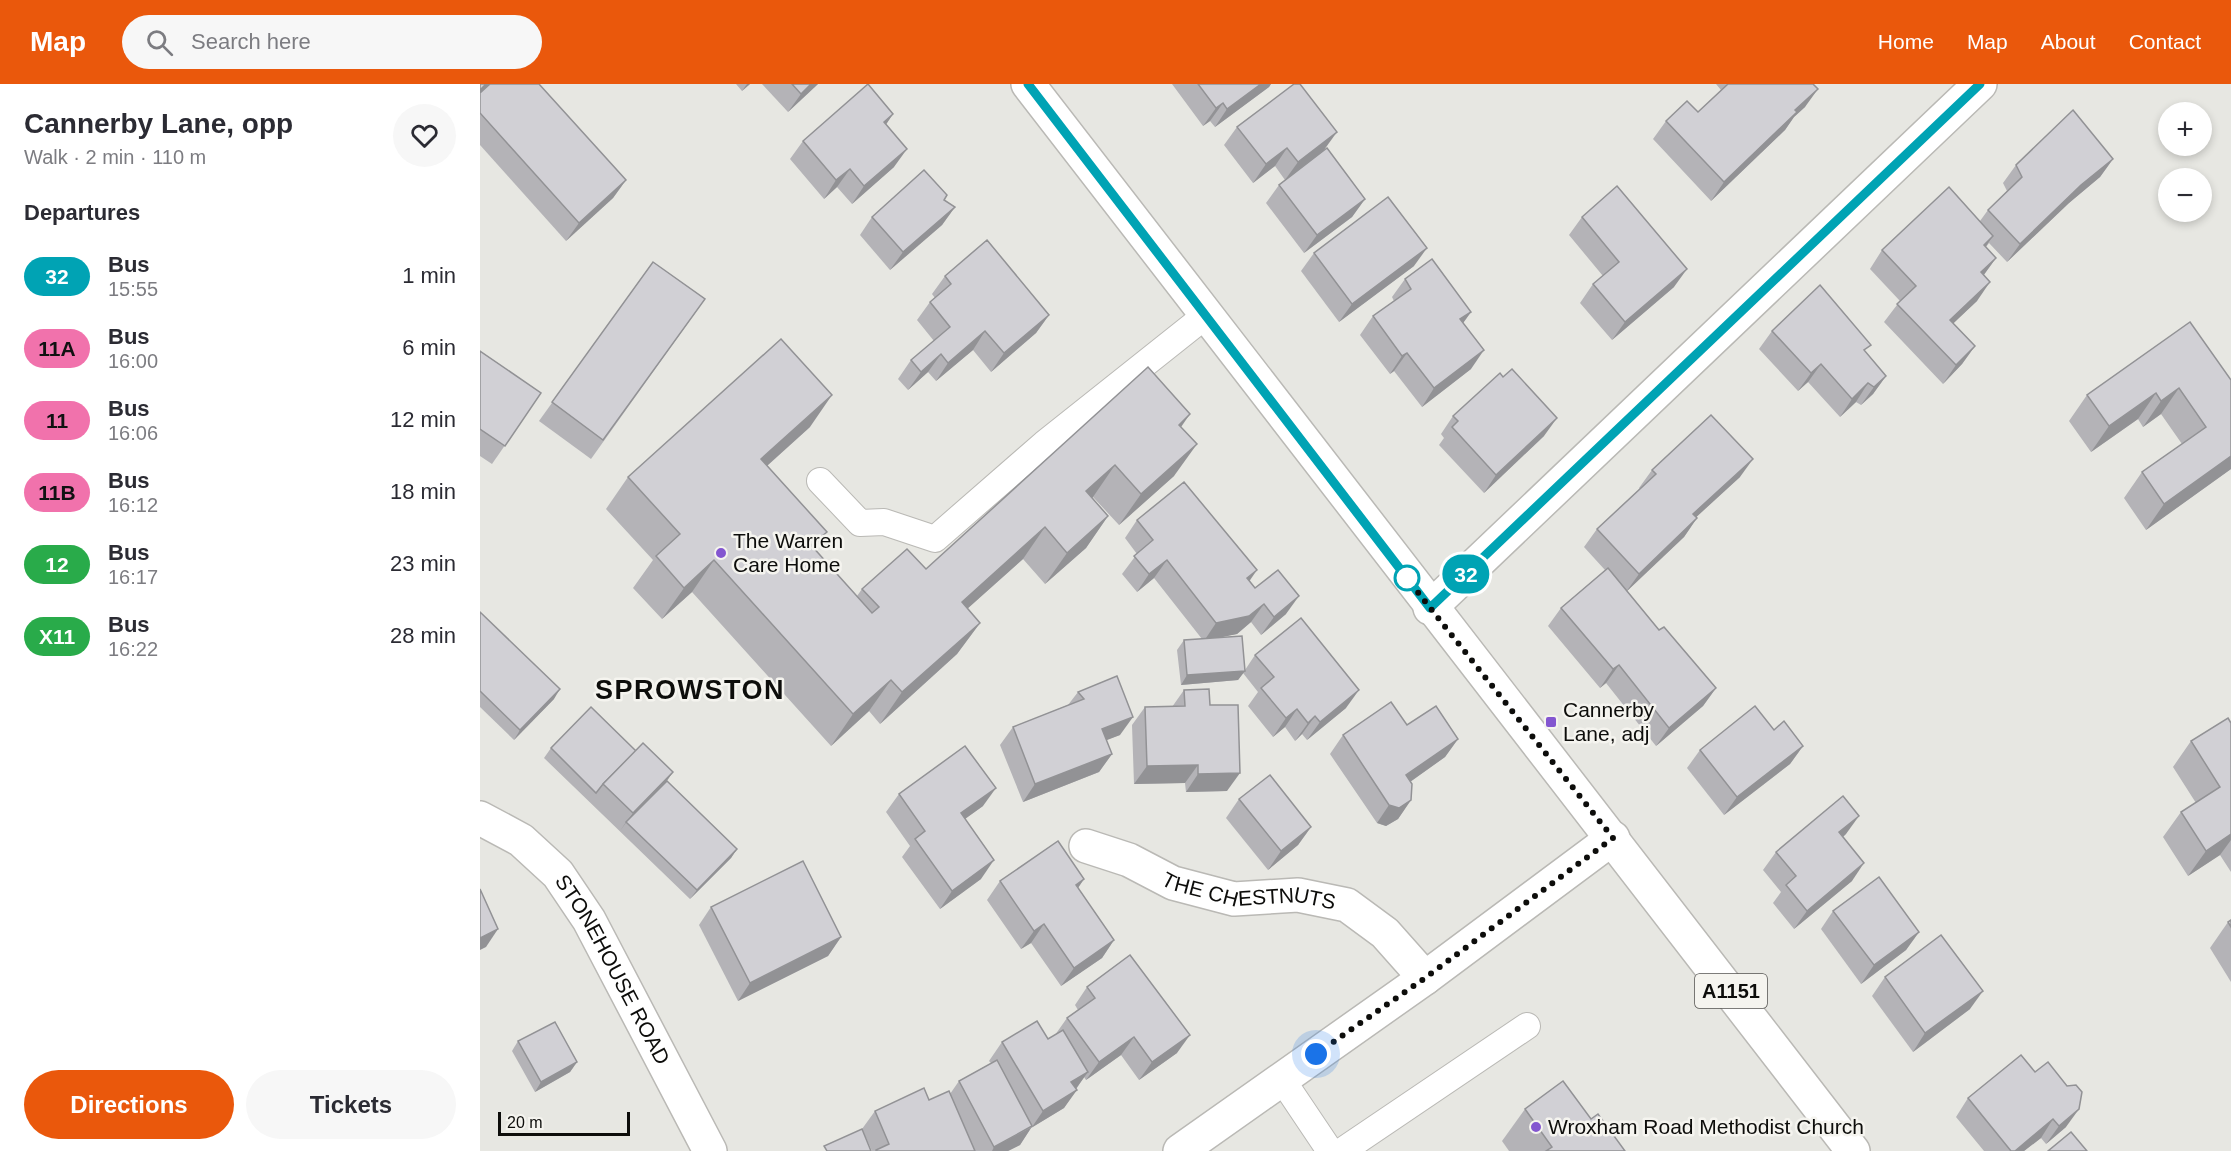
<!DOCTYPE html>
<meta charset="utf-8">
<style>
body{margin:0;font-family:Arial,sans-serif;background:#f7f7f7;color:#2b2b33;height:100vh;display:flex;flex-direction:column;font-size:22px;white-space:nowrap}
*{box-sizing:border-box;margin:0}
p{font-size:20px;color:#7c7c81}
.icon{flex:none;width:33px;height:33px;fill:none;stroke:currentColor;stroke-width:2;stroke-linecap:round;stroke-linejoin:round}
.map{position:relative;flex:1;overflow:hidden}
.side{display:flex;flex-direction:column;background:#fff;width:480px}
.side>*{flex:none}
.badge{padding:0 12px;border-radius:20px;font-size:21px;line-height:39px}
.buttons{position:absolute;left:1678px;top:18px;display:grid;gap:12px}
.buttons a{display:grid;place-items:center;width:54px;height:54px;border-radius:50%;background:#fff;box-shadow:0 3px 9px #0003;font-size:30px}
.scale{position:absolute;left:18px;bottom:15px;width:132px;box-sizing:border-box;padding-left:6px;border:3px solid #0d0d0b;border-top:0;font-size:16px;line-height:21px;white-space:nowrap;color:#0d0d0b;-webkit-text-stroke:4px #f5f4ef;paint-order:stroke}
.you{position:absolute;width:30px;height:30px;margin:-15px;border:4px solid #fff;border-radius:50%;background:#1a73e8;box-shadow:0 0 0 9px #1a73e833}
.map>.badge{position:absolute;translate:-50% -50%;box-shadow:0 0 0 3px #fff}
h2{padding:0 24px;font-size:22px;line-height:54px}
.round{display:grid;place-items:center;flex:none;width:63px;height:63px;border-radius:32px;background:#f7f7f7}
.summary{display:flex;align-items:center;justify-content:space-between;height:102px;padding:0 24px}
h1{font-size:28px;font-weight:800;line-height:45px}
.button{display:flex;gap:12px;margin-top:auto;padding:12px 24px}
.button a{flex:1;height:69px;border-radius:36px;background:#ea580c;color:#fff;font-size:24px;font-weight:800;line-height:69px;text-align:center}
.button a+a{background:#f7f7f7;color:#2b2b33}
ul{padding:0;list-style:none}
li{display:flex;align-items:center;gap:18px;height:72px;padding:0 24px}
li div{flex:1}
li b{display:block;font-size:22px}
li em{font-style:normal}
li .badge{min-width:66px;font-weight:700;text-align:center}
header{display:flex;align-items:center;gap:36px;box-sizing:border-box;height:84px;padding:0 30px;background:#ea580c;color:#fff}
header strong{font-size:28px}
nav{display:flex;gap:33px;margin-inline-start:auto;font-size:21px}
.search{width:420px;height:54px;background:#f7f7f7;display:flex;align-items:center;gap:15px;box-sizing:border-box;padding:0 21px;border-radius:33px;color:#7c7c81;font-size:22px}
main{display:flex;flex:1;min-height:0}
.map>svg:first-child{display:block}
.lines{fill:none;stroke-linecap:round;stroke-linejoin:round}
.service-casing{stroke:#bab9b5;stroke-width:28}
.minor-casing{stroke:#bab9b5;stroke-width:36}
.primary-casing{stroke:#bab9b5;stroke-width:36}
.service{stroke:#fff;stroke-width:26}
.minor{stroke:#fff;stroke-width:33}
.primary{stroke:#fff;stroke-width:33}
.wall{fill:#b4b3b7}
.shaded-wall{fill:#929295}
.building{fill:#d1d0d5;stroke:#929295;stroke-width:1.5}
.line-casing{stroke:#fff;stroke-width:14}
.line{stroke:#00a3b4;stroke-width:9}
.walk{stroke:#0d0d0b;stroke-width:6;stroke-dasharray:0 10.8}
.poi-dot{fill:#8356d0;stroke:#f5f4ef;stroke-width:2}
.stop-dot{fill:#fff;stroke:#00a3b4;stroke-width:3}
.labels{text-anchor:middle;stroke-width:5;stroke-linejoin:round;paint-order:stroke}
.shield{fill:#f5f4ef;stroke:#53524f;stroke-width:1.5}
.shield-label{font-size:20px;font-weight:bold;fill:#0d0d0b}
.poi-label{font-size:21px;fill:#0d0d0b;stroke:#f5f4ef;text-anchor:start}
.street-label{font-size:21px;fill:#0d0d0b;stroke:#f5f4ef}
.district-label{font-size:27px;font-weight:bold;letter-spacing:1.5px;fill:#0d0d0b;stroke:#f5f4ef}
</style>
<header>
<strong>Map</strong>
<div class="search"><svg class="icon" aria-label="search" viewBox="0 0 24 24"><circle cx="10" cy="10" r="6"/><path d="M15 15l6 6"/></svg>Search here</div>
<nav><a>Home</a><a>Map</a><a>About</a><a>Contact</a></nav>
</header>
<main>
<section class="side">
<div class="summary"><div><h1>Cannerby Lane, opp</h1><p>Walk · 2 min · 110 m</p></div><a class="round"><svg class="icon" aria-label="heart" viewBox="0 0 24 24"><path d="M12 20l-8-8c-3-5 5-10 8-4 3-6 11-1 8 4z"/></svg></a></div>
<h2>Departures</h2>
<ul>
<li><span class="badge" style="background:#00a3b4;color:#fff">32</span><div><b>Bus</b><p>15:55</p></div><em>1 min</em></li>
<li><span class="badge" style="background:#f172ac;color:#111">11A</span><div><b>Bus</b><p>16:00</p></div><em>6 min</em></li>
<li><span class="badge" style="background:#f172ac;color:#111">11</span><div><b>Bus</b><p>16:06</p></div><em>12 min</em></li>
<li><span class="badge" style="background:#f172ac;color:#111">11B</span><div><b>Bus</b><p>16:12</p></div><em>18 min</em></li>
<li><span class="badge" style="background:#29ab4a;color:#fff">12</span><div><b>Bus</b><p>16:17</p></div><em>23 min</em></li>
<li><span class="badge" style="background:#29ab4a;color:#fff">X11</span><div><b>Bus</b><p>16:22</p></div><em>28 min</em></li>
</ul>
<div class="button"><a>Directions</a><a>Tickets</a></div>
</section>
<div class="map">
<svg width="1751" height="1067" viewBox="0 0 1751 1067">
<rect width="100%" height="100%" fill="#e7e7e2"/>
<g class="lines">
<g class="service-casing">
<g id="service">
<polyline points="340,397 380,439 404,438 455,455 564,360 725,232"/>
<polyline points="801,994 850,1067"/>
<polyline points="862,1067 1047,942"/>
</g>
</g>
<g class="minor-casing">
<g id="minor">
<polyline points="950,524 1500,0"/>
<path id="s1" d="M 0,734 L 41,756 L 78,790 L 109,836 L 230,1067"/>
<path id="s2" d="M 606,762 L 649,776 L 693,799 L 754,815 L 818,811 L 867,821 L 905,849 L 945,894"/>
<polyline points="700,1067 945,894 1133,754"/>
</g>
</g>
<g class="primary-casing">
<path id="primary" d="M 548,0 C 821,358 1099,711 1373,1067"/>
</g>
<use href="#service" class="service"/>
<use href="#minor" class="minor"/>
<use href="#primary" class="primary"/>
</g>
<g class="wall">
<polygon points="0,0 146,96 133,114 86,157 0,61"/>
<polygon points="256,0 270,0 262,7"/>
<polygon points="282,0 338,0 308,28"/>
<polygon points="692,0 791,0 789,3 735,43 730,37 723,42"/>
<polygon points="1236,0 1333,0 1325,23 1314,33 1305,46 1231,117 1173,55 1186,37 1218,28 1241,6"/>
<polygon points="413,30 406,40 414,83 372,120 357,103 344,115 310,75 323,57"/>
<polygon points="757,43 844,66 885,115 872,133 824,169 786,119 799,101 805,96 795,82 773,99 744,61"/>
<polygon points="1633,75 1620,93 1589,119 1527,178 1509,159 1506,163 1516,174 1503,192 1497,217 1473,239 1495,262 1482,280 1463,300 1404,238 1420,217 1390,185 1402,166 1500,137 1508,126 1527,107 1523,99 1536,81"/>
<polygon points="464,116 475,123 462,141 410,186 380,151 392,133"/>
<polygon points="1102,133 1194,203 1132,256 1100,219 1113,200 1123,192 1089,151"/>
<polygon points="834,169 934,182 859,238 821,187"/>
<polygon points="173,178 225,215 111,375 59,337"/>
<polygon points="465,192 569,231 556,249 511,288 493,266 456,297 448,288 428,306 418,295 431,276 454,257 437,236 450,218 455,214 452,210"/>
<polygon points="925,195 991,228 983,239 991,285 942,323 914,287 910,290 880,251 893,232 914,217 912,213"/>
<polygon points="1292,247 1386,268 1406,292 1393,310 1381,321 1376,318 1360,333 1328,298 1318,307 1279,265"/>
<polygon points="0,267 61,309 12,380 0,372"/>
<polygon points="1751,296 1751,385 1666,446 1644,414 1662,388 1702,360 1681,330 1663,343 1658,335 1611,368 1589,337 1607,311"/>
<polygon points="973,332 1064,352 1004,409 959,361 964,354 961,350"/>
<polygon points="330,343 287,382 334,465 377,512 382,505 446,485 701,343 694,392 639,441 613,413 612,414 628,432 606,464 565,500 543,475 487,525 500,539 477,570 400,640 389,627 351,662 212,508 182,535 153,504 173,476 126,425 148,393"/>
<polygon points="1172,386 1260,393 1216,433 1217,434 1204,453 1147,507 1179,546 1236,604 1223,622 1176,662 1126,599 1120,604 1068,542 1081,524 1125,486 1104,463 1117,445 1160,405 1159,404"/>
<polygon points="657,436 769,497 775,504 806,530 781,551 771,538 757,550 739,553 765,586 775,571 866,624 827,656 822,650 815,657 805,643 793,653 768,622 778,608 763,589 758,596 701,601 697,566 704,556 722,555 674,494 657,508 642,490 657,470 645,454"/>
<polygon points="0,528 74,615 34,656 0,623"/>
<polygon points="704,606 730,621 747,707 706,708 705,699 654,700 652,641 665,623 692,623"/>
<polygon points="598,608 640,651 626,656 632,670 619,688 543,718 520,661 533,643 588,621"/>
<polygon points="1751,639 1751,788 1740,771 1708,792 1683,753 1701,728 1716,719 1693,683 1711,657"/>
<polygon points="927,641 978,655 965,673 930,698 931,716 918,735 906,742 897,739 850,670 863,651"/>
<polygon points="1294,646 1323,662 1310,680 1244,731 1207,684 1220,666"/>
<polygon points="71,664 156,667 193,688 187,697 257,765 251,774 210,815 64,674"/>
<polygon points="419,710 503,722 485,735 501,795 460,825 422,773 430,762 406,728"/>
<polygon points="759,715 831,743 818,761 788,786 746,734"/>
<polygon points="1366,750 1363,753 1372,797 1314,845 1293,819 1301,808 1283,786 1296,768"/>
<polygon points="604,795 598,804 634,856 622,874 581,902 551,859 541,865 507,816 520,797"/>
<polygon points="231,823 361,853 348,872 258,917 219,841"/>
<polygon points="1353,827 1439,848 1426,866 1381,900 1341,845"/>
<polygon points="1751,836 1751,898 1730,864 1748,838"/>
<polygon points="1405,893 1490,925 1433,968 1392,912"/>
<polygon points="607,903 697,969 659,996 641,971 606,996 604,993 584,1024 551,1044 540,1061 528,1067 392,1067 382,1045 395,1027 449,1016 470,1010 479,997 511,979 509,977 522,958 568,955 575,951 587,934 598,926 595,921"/>
<polygon points="38,957 97,978 90,988 55,1008 32,967"/>
<polygon points="1541,971 1586,1043 1566,1060 1561,1054 1544,1067 1504,1067 1476,1033 1488,1014"/>
<polygon points="1045,1025 1111,1035 1145,1067 1029,1067 1022,1057"/>
</g>
<g class="shaded-wall">
<polygon points="6,0 12,0 0,11 0,6"/>
<polygon points="267,0 270,0 262,7"/>
<polygon points="331,0 338,0 308,28 321,10"/>
<polygon points="781,0 791,0 789,3 735,43 747,25"/>
<polygon points="1338,5 1325,23 1314,33 1305,46 1231,117 1244,98 1315,26"/>
<polygon points="743,19 730,37 723,42 736,24"/>
<polygon points="413,30 401,48 404,38"/>
<polygon points="857,48 844,66 805,96 818,78"/>
<polygon points="807,64 795,82 773,99 786,80"/>
<polygon points="427,65 414,83 372,120 384,102"/>
<polygon points="1633,75 1620,93 1589,119 1527,178 1540,160 1601,101"/>
<polygon points="370,85 357,103 344,115 356,96"/>
<polygon points="146,96 133,114 86,157 99,139"/>
<polygon points="885,115 872,133 824,169 837,151"/>
<polygon points="475,123 462,141 410,186 423,168"/>
<polygon points="1513,152 1500,171 1504,161"/>
<polygon points="947,164 934,182 859,238 872,220"/>
<polygon points="1516,174 1503,192 1501,188"/>
<polygon points="1207,185 1194,203 1132,256 1145,238"/>
<polygon points="1510,198 1497,217 1458,254 1470,236"/>
<polygon points="991,228 978,246 980,235"/>
<polygon points="569,231 556,249 511,288 524,269"/>
<polygon points="505,247 493,266 456,297 468,279"/>
<polygon points="1495,262 1482,280 1463,300 1476,281"/>
<polygon points="1004,266 991,285 942,323 954,304"/>
<polygon points="927,269 914,287 910,290 922,272"/>
<polygon points="461,270 448,288 428,306 441,288"/>
<polygon points="1341,280 1328,298 1318,307 1331,289"/>
<polygon points="1406,292 1393,310 1381,321 1394,303"/>
<polygon points="1388,299 1376,318 1360,333 1372,315"/>
<polygon points="1699,304 1681,330 1663,343 1681,317"/>
<polygon points="1676,309 1658,335 1611,368 1629,342"/>
<polygon points="352,311 330,343 259,407 281,375"/>
<polygon points="710,330 688,362 699,341"/>
<polygon points="1077,334 1064,352 1004,409 1016,391"/>
<polygon points="717,360 694,392 639,441 661,410"/>
<polygon points="1751,372 1751,385 1666,446 1684,420"/>
<polygon points="1273,375 1260,393 1200,448 1213,430"/>
<polygon points="635,381 613,413 584,439 606,407"/>
<polygon points="628,432 606,464 565,500 587,469"/>
<polygon points="1217,434 1204,453 1146,508 1159,490"/>
<polygon points="565,443 543,475 459,550 482,518"/>
<polygon points="347,448 324,480 331,461"/>
<polygon points="234,476 212,508 182,535 204,504"/>
<polygon points="687,476 674,494 657,508 669,490"/>
<polygon points="777,486 764,505 767,494"/>
<polygon points="819,512 806,530 781,551 794,533"/>
<polygon points="784,520 771,538 757,550 724,557 736,539"/>
<polygon points="500,539 477,570 400,640 422,608"/>
<polygon points="1139,581 1126,599 1120,604 1133,585"/>
<polygon points="765,587 758,596 701,601 707,591"/>
<polygon points="411,596 389,627 351,662 373,630"/>
<polygon points="1236,604 1223,622 1176,662 1189,644"/>
<polygon points="80,605 74,615 34,656 40,646"/>
<polygon points="879,606 866,624 827,656 840,638"/>
<polygon points="817,625 805,643 793,653 806,634"/>
<polygon points="835,632 822,650 815,657 828,639"/>
<polygon points="653,633 640,651 609,663 622,645"/>
<polygon points="978,655 965,673 913,710 926,691"/>
<polygon points="1323,662 1310,680 1244,731 1257,713"/>
<polygon points="632,670 619,688 543,718 555,700"/>
<polygon points="718,681 705,699 654,700 667,682"/>
<polygon points="193,688 180,706 146,738 140,747 153,729"/>
<polygon points="760,689 747,707 706,708 718,690"/>
<polygon points="516,704 503,722 468,747 481,729"/>
<polygon points="931,716 918,735 906,742 897,739 909,721"/>
<polygon points="1379,732 1366,750 1347,766 1359,748"/>
<polygon points="831,743 818,761 788,786 801,767"/>
<polygon points="1751,750 1751,756 1740,771 1708,792 1726,767"/>
<polygon points="257,765 251,774 210,815 217,806"/>
<polygon points="514,776 501,795 460,825 472,807"/>
<polygon points="1384,779 1372,797 1314,845 1327,827"/>
<polygon points="604,795 591,814 596,801"/>
<polygon points="564,840 551,859 541,865 554,847"/>
<polygon points="18,845 6,863 0,866 0,854"/>
<polygon points="1439,848 1426,866 1381,900 1394,881"/>
<polygon points="361,853 348,872 258,917 270,899"/>
<polygon points="634,856 622,874 581,902 594,884"/>
<polygon points="1503,907 1490,925 1433,968 1445,949"/>
<polygon points="710,951 697,969 659,996 672,978"/>
<polygon points="654,953 641,971 606,996 619,978"/>
<polygon points="97,978 90,988 55,1008 61,998"/>
<polygon points="608,988 595,1006 591,998"/>
<polygon points="597,1006 584,1024 551,1044 540,1061 528,1067 512,1067 514,1063 552,1043 563,1027"/>
<polygon points="1599,1025 1586,1043 1566,1060 1579,1042"/>
<polygon points="1573,1035 1561,1054 1544,1067 1535,1067"/>
</g>
<g class="building">
<polygon points="0,0 6,0 0,6"/>
<polygon points="10,0 59,0 146,96 99,139 0,29 0,9"/>
<polygon points="312,0 331,0 321,10"/>
<polygon points="388,0 413,30 404,38 427,65 384,102 370,85 356,96 323,57"/>
<polygon points="718,0 781,0 747,25 743,19 736,24"/>
<polygon points="814,0 820,0 857,48 818,78 807,64 786,80 757,43"/>
<polygon points="1248,0 1333,0 1338,5 1315,26 1317,28 1244,98 1186,37 1207,17 1218,28"/>
<polygon points="1593,26 1633,75 1601,101 1540,160 1508,126 1542,93 1536,81"/>
<polygon points="847,64 885,115 837,151 799,101"/>
<polygon points="444,86 467,111 464,116 475,123 423,168 392,133"/>
<polygon points="1137,102 1207,185 1145,238 1113,200 1139,178 1102,133"/>
<polygon points="1469,103 1513,152 1504,161 1516,174 1501,188 1510,198 1470,236 1495,262 1476,281 1417,220 1436,202 1402,166"/>
<polygon points="908,113 947,164 872,220 834,169"/>
<polygon points="507,156 569,231 524,269 505,247 468,279 461,270 441,288 431,276 470,243 450,218 471,200 465,192"/>
<polygon points="952,175 991,228 980,235 1004,266 954,304 927,269 922,272 893,232 931,205 925,195"/>
<polygon points="173,178 225,215 123,356 72,318"/>
<polygon points="1340,201 1391,261 1384,266 1406,292 1394,303 1388,299 1372,315 1341,280 1331,289 1292,247"/>
<polygon points="1710,238 1751,296 1751,372 1684,420 1662,388 1726,343 1699,304 1681,317 1676,309 1629,342 1607,311"/>
<polygon points="301,255 352,311 281,375 347,448 331,461 392,529 399,523 382,505 427,465 446,485 668,283 710,330 699,341 717,360 661,410 635,381 606,407 628,432 587,469 565,443 482,518 500,539 422,608 411,596 373,630 234,476 204,504 176,472 200,450 148,393"/>
<polygon points="0,267 61,309 25,362 0,345"/>
<polygon points="1032,285 1077,334 1016,391 972,343 978,337 973,332 1020,289 1023,293"/>
<polygon points="1231,331 1273,375 1213,430 1217,434 1159,490 1117,445 1176,390 1172,386"/>
<polygon points="704,398 777,486 767,494 775,504 798,486 819,512 794,533 784,520 769,532 736,539 687,476 669,490 654,472 673,456 657,436"/>
<polygon points="1128,484 1179,546 1184,543 1236,604 1189,644 1139,581 1133,585 1081,524"/>
<polygon points="0,528 80,605 40,646 0,607"/>
<polygon points="821,534 879,606 840,638 835,632 828,639 817,625 806,634 781,604 794,593 775,571"/>
<polygon points="762,552 765,587 707,591 704,556"/>
<polygon points="637,592 653,633 622,645 632,670 555,700 533,643 604,615 598,608"/>
<polygon points="729,605 730,621 758,621 760,689 718,690 718,681 667,682 665,623 705,622 704,606"/>
<polygon points="911,618 927,641 956,622 978,655 926,691 932,700 931,716 919,724 909,721 863,651"/>
<polygon points="1275,622 1294,646 1304,637 1323,662 1257,713 1220,666"/>
<polygon points="111,623 156,667 123,700 116,709 71,664"/>
<polygon points="1748,634 1751,639 1751,750 1726,767 1701,728 1740,703 1711,657"/>
<polygon points="163,659 193,688 153,729 123,700"/>
<polygon points="485,662 516,704 481,729 514,776 472,807 435,755 445,747 419,710"/>
<polygon points="790,691 831,743 801,767 759,715"/>
<polygon points="187,697 257,765 217,806 146,738"/>
<polygon points="1363,712 1379,732 1359,748 1384,779 1327,827 1306,801 1316,792 1296,768"/>
<polygon points="578,757 604,795 596,801 634,856 594,884 564,840 554,847 520,797"/>
<polygon points="323,777 361,853 270,899 231,823"/>
<polygon points="1399,793 1439,848 1394,881 1353,827"/>
<polygon points="0,805 18,845 0,854"/>
<polygon points="1751,836 1751,843 1748,838"/>
<polygon points="1461,851 1503,907 1445,949 1405,893"/>
<polygon points="650,871 710,951 672,978 654,953 619,978 587,934 615,914 607,903"/>
<polygon points="557,937 568,955 583,946 608,988 591,998 597,1006 563,1027 522,958"/>
<polygon points="75,938 97,978 61,998 38,957"/>
<polygon points="1541,971 1555,988 1568,978 1587,1002 1596,1001 1602,1008 1599,1025 1579,1042 1573,1035 1535,1067 1531,1067 1488,1014"/>
<polygon points="517,976 552,1042 514,1063 479,997"/>
<polygon points="1083,997 1111,1035 1118,1030 1145,1067 1066,1067 1072,1063 1045,1025"/>
<polygon points="444,1004 449,1016 469,1007 495,1067 396,1067 396,1066 409,1060 395,1027"/>
<polygon points="382,1045 391,1067 347,1067 344,1062"/>
<polygon points="1591,1048 1607,1067 1568,1067"/>
</g>
<g class="lines">
<g class="line-casing">
<polyline id="line" points="548,0 950,524 1500,0"/>
</g>
<use href="#line" class="line"/>
<polyline class="walk" points="836,970 945,894 1133,754 924,491 927,494"/>
</g>
<g class="poi-dot">
<circle cx="241" cy="469" r="6"/>
<rect x="1065" y="632" width="12" height="12" rx="3"/>
<circle cx="1056" cy="1043" r="6"/>
</g>
<circle class="stop-dot" cx="927" cy="494" r="12"/>
<g class="labels">
<rect class="shield" x="1215" y="890" width="72" height="34" rx="4.5"/>
<g class="shield-label">
<text x="1251" y="914">A1151</text>
</g>
<g class="poi-label">
<text x="253" y="464">The Warren<tspan x="253" dy="24">Care Home</tspan></text>
<text x="1083" y="633">Cannerby<tspan x="1083" dy="24">Lane, adj</tspan></text>
<text x="1068" y="1050">Wroxham Road Methodist Church</text>
</g>
<g class="street-label">
<text dy="7" stroke="none"><textPath href="#s2" startOffset="172">THE CHESTNUTS</textPath></text>
<text dy="7" stroke="none"><textPath href="#s1" startOffset="207">STONEHOUSE ROAD</textPath></text>
</g>
<g class="district-label">
<text x="210" y="615">SPROWSTON</text>
</g>
</g>
</svg>
<div class="buttons">
<a>+</a>
<a>−</a>
</div>
<div class="scale">20 m</div>
<div class="you" style="left:836px;top:970px"></div>
<b class="badge" style="left:986px;top:490px;background:#00a3b4;color:#fff">32</b>
</div>
</main>
